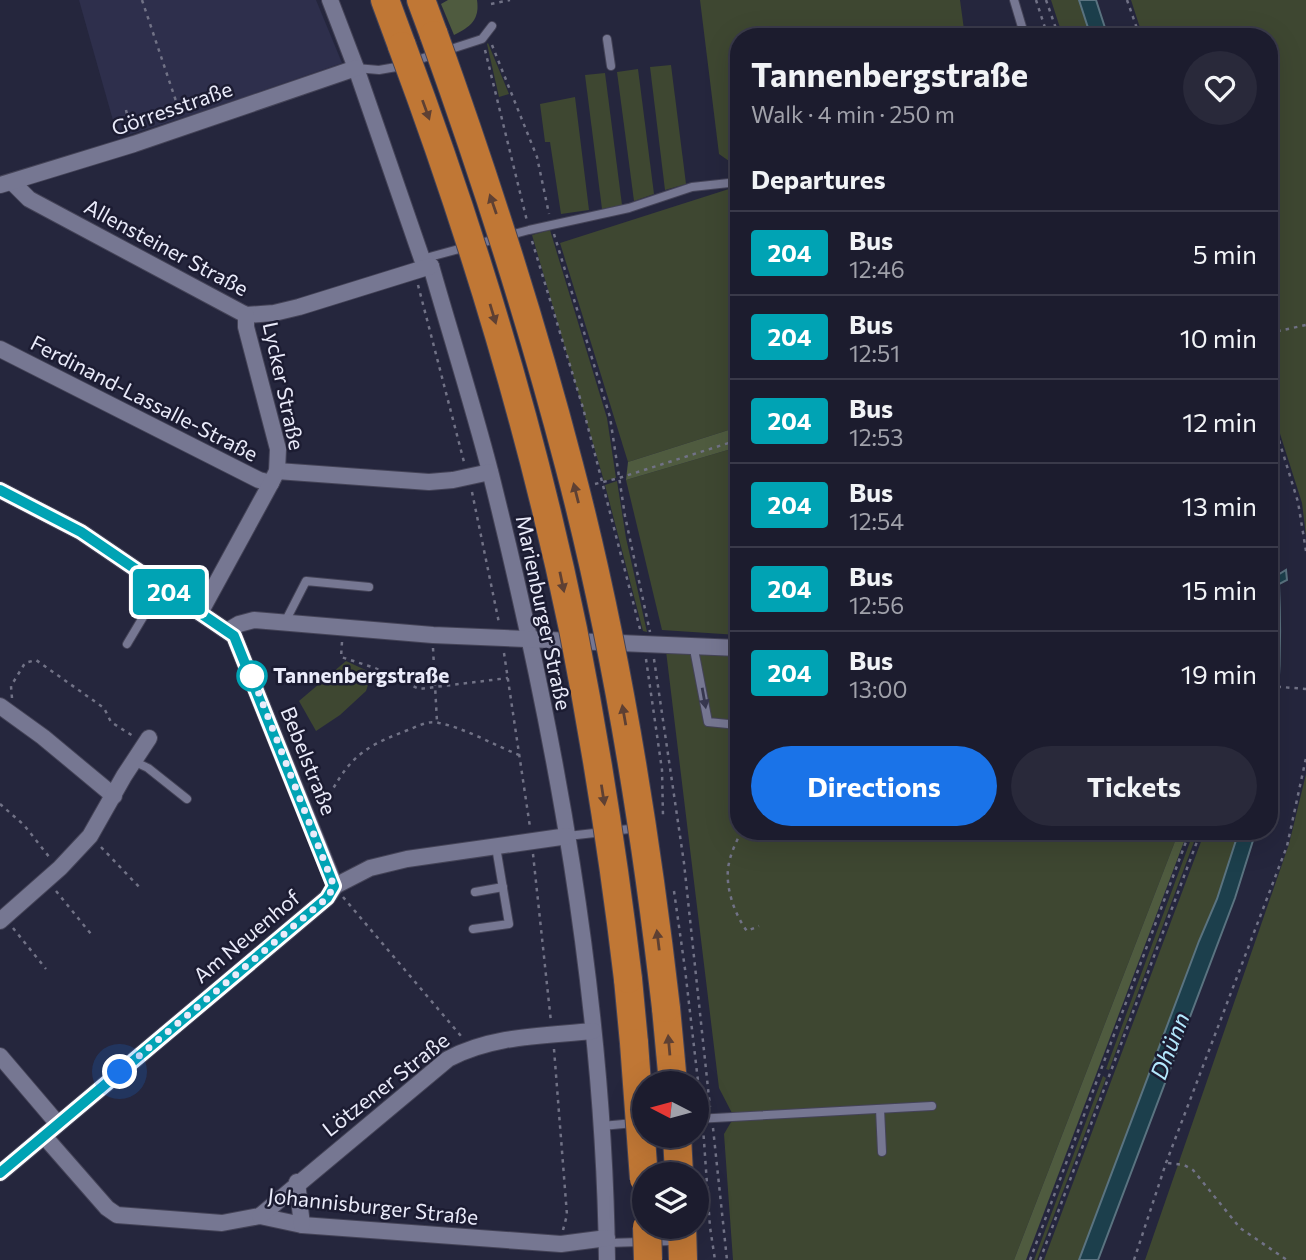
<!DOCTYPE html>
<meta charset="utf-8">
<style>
body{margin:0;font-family:Commissioner,sans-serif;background:#29293a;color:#f1f3f6;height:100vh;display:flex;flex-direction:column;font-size:26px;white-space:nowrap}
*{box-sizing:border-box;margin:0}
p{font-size:23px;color:#a0a1aa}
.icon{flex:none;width:38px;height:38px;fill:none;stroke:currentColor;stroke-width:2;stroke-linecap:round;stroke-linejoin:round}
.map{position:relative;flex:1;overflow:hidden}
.sheet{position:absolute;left:730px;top:28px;width:548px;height:812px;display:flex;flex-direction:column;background:#1c1c2e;border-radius:28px;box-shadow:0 7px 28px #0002,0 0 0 2px #3a3a4a}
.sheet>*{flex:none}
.badge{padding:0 14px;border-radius:5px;font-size:24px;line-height:46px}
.needle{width:46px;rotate:276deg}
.buttons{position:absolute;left:632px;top:1071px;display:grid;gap:14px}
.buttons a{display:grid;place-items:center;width:77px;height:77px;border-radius:50%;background:#1c1c2e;box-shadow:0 7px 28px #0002,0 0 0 2px #3a3a4a;font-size:35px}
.you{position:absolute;width:35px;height:35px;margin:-18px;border:5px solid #fff;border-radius:50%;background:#1a73e8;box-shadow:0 0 0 10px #1a73e833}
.map>.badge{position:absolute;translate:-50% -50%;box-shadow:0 0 0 4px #fff}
h2{padding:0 21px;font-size:26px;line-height:63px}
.round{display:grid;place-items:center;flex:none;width:74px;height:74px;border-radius:37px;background:#29293a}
.summary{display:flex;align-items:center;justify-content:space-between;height:119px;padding:0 21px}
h1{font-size:33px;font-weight:700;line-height:52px}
.action{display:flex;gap:14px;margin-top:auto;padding:14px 21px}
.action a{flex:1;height:80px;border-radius:42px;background:#1a73e8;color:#fff;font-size:28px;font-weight:700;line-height:80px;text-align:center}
.action a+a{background:#29293a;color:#f1f3f6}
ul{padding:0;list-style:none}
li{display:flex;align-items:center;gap:21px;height:84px;padding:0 21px;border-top:2px solid #3a3a4a}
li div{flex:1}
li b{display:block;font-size:26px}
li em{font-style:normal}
li .badge{min-width:77px;font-weight:700;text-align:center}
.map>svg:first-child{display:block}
.built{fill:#2e2f4c}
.green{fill:#3e4731}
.forest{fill:#4f5b3f}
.water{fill:#1c3f4c;stroke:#5a7380;stroke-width:2}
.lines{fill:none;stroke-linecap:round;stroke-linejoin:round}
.lane-casing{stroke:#444357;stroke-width:10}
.street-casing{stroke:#444357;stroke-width:18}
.highway-casing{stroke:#444357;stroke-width:30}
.path{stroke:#717286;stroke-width:2.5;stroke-dasharray:3.5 5;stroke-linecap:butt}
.lane{stroke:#767792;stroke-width:8}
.street{stroke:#767792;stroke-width:16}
.highway{stroke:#c07735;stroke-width:28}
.highway-bridge-casing{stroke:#444357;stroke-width:30;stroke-linecap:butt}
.highway-bridge{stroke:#c07735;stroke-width:28}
.oneway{fill:#5e4033}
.oneway2{fill:#37374f}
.line-casing{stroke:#fff;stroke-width:16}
.line{stroke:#00a3b4;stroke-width:10}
.walk{stroke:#eaebfa;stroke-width:7;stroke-dasharray:0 12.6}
.stop-dot{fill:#fff;stroke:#00a3b4;stroke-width:3.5}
.labels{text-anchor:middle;stroke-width:5;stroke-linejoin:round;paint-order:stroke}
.street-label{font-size:21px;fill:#eaebfa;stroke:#1c1c32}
.stop-label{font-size:21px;font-weight:bold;fill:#eaebfa;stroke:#1c1c32;text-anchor:start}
.water-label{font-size:23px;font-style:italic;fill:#b3e8fd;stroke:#1c1c32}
</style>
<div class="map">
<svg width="1306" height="1260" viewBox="0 0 1306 1260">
<rect width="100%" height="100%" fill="#25263d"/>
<polygon class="built" points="79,0 316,0 342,63 204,111 118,138"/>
<g class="green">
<polygon points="700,0 960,0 965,37 738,37 738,160 729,161 719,154"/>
<polygon points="1051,0 1079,0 1091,37 1063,37"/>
<polygon points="1131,0 1306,0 1306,536 1302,503 1269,399 1269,37 1143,37"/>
<polygon points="488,43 509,94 499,97 487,44"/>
<polygon points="671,65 686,184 665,190 650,67"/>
<polygon points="638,69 654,194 634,201 617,72"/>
<polygon points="605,73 622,205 602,209 585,75"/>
<polygon points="575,97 589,210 561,214 550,142 545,142 540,104"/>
<polygon points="732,188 738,198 738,427 628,462 560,243"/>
<polygon points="550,230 607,418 616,478 604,481 532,235"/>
<polygon points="738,447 738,635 662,630 626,480"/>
<polygon points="617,481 626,538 647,632 643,631 605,485"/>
<polygon points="666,651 738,655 738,831 1179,831 1014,1260 733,1260 724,1134 734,1117 719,1088"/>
<polygon points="346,661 372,673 366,691 340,715 316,731 299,701"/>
<polygon points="1306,774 1306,1260 1145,1260 1289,844"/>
<polygon points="1194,831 1198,831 1109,1070 1106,1069"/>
<polygon points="1205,831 1239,831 1217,899 1199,941 1079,1260 1044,1260"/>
<polygon points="1103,1076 1106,1078 1037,1260 1034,1260"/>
</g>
<g class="forest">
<path d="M 448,0 L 477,0 C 480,20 470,27 454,35 L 441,4 Z"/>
<polygon points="738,427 738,447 626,480 628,462"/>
<polygon points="1179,831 1188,831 1026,1260 1014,1260"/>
</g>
<g class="water">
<polygon points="1079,0 1096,0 1108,37 1091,37"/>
<path d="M 1269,538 L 1276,576 L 1286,570 L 1287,580 L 1279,584 C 1282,649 1279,713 1269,777 Z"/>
<polygon points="1239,831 1256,831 1235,898 1098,1260 1079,1260 1199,941 1217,899"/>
</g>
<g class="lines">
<g class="lane-casing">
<g id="lane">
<polyline points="1014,0 1025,37"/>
<polyline points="607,39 611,66"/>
<polyline points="414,61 482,39 492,26"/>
<polyline points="356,68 379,70 402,66"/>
<polyline points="422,259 529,230 629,208 692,187 738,182"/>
<polyline points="145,575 163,573 209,597"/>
<polyline points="285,622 306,581 369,587"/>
<polyline points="127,644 161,587"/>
<polyline points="693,644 708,722 738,725"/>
<polyline points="133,761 148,768 187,799"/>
<polyline points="568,836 638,828"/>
<polyline points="475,892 503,887"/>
<polyline points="473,929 509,924 496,847"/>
<polyline points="880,1109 882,1152"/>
<polyline points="696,1119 932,1106"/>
<polyline points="602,1126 634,1123"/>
<polyline points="607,1243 673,1241"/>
</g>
</g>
<g class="street-casing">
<g id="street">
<path d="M 330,0 L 356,68 L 422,259 L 431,266 C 451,336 473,405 491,475 C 555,731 604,995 607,1260"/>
<polyline points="12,182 29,199 246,315 274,313 299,307 431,266"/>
<polyline points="0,185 134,144 356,68"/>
<polyline points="0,349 259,480 271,483"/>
<polyline points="277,471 429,482 453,480 490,472"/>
<polyline points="0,490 81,532 234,636 335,886"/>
<polyline points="200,613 271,483 277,471 278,449 246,327 246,315"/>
<polyline points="227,631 239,624 254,620 433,635 738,648"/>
<polyline points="0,706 43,737 114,796"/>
<polyline points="0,921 60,868 90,836 124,776 149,738"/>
<polyline points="0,1056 58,1124"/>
<polyline points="44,1136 107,1208 117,1215 222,1223 260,1216 302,1225 561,1244 607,1238"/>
<polyline points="0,1173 327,898 335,886 370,868 407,859 568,836"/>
<polyline points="297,1182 302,1225"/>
<path d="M 260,1216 L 448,1059 C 493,1035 544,1036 593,1031"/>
</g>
</g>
<g class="highway-casing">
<g id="highway">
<polyline points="385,0 402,46"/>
<polyline points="421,0 434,35"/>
<polyline points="628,979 634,1043"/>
<polyline points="666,1008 673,1083"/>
<polyline points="677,1136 679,1174"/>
<polyline points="682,1227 683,1260"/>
</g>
</g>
<g class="path">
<polyline points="142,0 180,113"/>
<polyline points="1036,0 1048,37"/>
<polyline points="1046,0 1059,37"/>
<polyline points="1127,0 1140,37"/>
<polyline points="491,4 510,0"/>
<polyline points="492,45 537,157 549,214"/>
<polyline points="485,50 527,221"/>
<polyline points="126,110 131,131"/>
<polyline points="554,234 610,417 625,516 650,632"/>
<polyline points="532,241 583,408 640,629"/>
<polyline points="418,285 464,462"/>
<polyline points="1269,333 1306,325"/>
<polyline points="1269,408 1298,502 1306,551"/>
<polyline points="595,484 619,478 738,440"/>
<polyline points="472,492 499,623"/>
<polyline points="342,642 341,657 375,668 419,689 508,678"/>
<polyline points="433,648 437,722"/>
<polyline points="504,653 530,827"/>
<polyline points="646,659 662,770 663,816"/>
<polyline points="654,659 684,863 710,1107"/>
<polyline points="1269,686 1306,689"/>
<polyline points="12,698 11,686 25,663 36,660 104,708 111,722 133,736"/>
<polyline points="0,804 24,825 50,858"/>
<path d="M 321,810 C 348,761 355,750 408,730 C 418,726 429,720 439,723 C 465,728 494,745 519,755"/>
<path d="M 741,831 C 737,841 731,852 729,863 C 724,884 734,914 747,931 L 759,926"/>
<polyline points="101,847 142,890"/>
<polyline points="533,854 551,1022"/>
<polyline points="56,891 91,934"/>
<polyline points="674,891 685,969 701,1107"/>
<polyline points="343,897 461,1036"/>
<polyline points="13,928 46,969"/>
<polyline points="554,1049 567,1215 563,1230"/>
<polyline points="703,1127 710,1227 715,1260"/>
<polyline points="713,1128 727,1260"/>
<polyline points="1168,1163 1184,1165 1193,1170 1240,1228 1287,1260"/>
<polyline points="1030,1260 1190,831"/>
<polyline points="1040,1260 1201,831"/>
<polyline points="1134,1260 1166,1163 1287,846 1306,758"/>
</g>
<use href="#lane" class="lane"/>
<use href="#street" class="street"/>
<use href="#highway" class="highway"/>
<g class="highway-bridge-casing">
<g id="highway-bridge">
<path d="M 434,35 C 485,177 531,319 569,465 C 616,643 645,825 666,1008"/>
<path d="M 402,46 C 473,236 532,430 573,629 C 596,745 614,861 628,979"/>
<polyline points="634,1043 644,1179"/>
<polyline points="647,1227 648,1260"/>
</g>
</g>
<use href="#highway-bridge" class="highway-bridge"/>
</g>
<defs><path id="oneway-solid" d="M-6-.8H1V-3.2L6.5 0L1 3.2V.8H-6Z" transform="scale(1.75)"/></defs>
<g class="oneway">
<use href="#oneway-solid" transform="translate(426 110) rotate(70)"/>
<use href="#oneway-solid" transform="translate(493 204) rotate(-109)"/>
<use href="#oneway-solid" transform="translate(493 314) rotate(73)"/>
<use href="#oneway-solid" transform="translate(576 493) rotate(-104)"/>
<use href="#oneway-solid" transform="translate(562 582) rotate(78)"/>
<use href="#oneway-solid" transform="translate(624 715) rotate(-100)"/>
<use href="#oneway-solid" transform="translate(603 795) rotate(81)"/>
<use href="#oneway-solid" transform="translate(658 940) rotate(-97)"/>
<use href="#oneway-solid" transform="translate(669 1045) rotate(-95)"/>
</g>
<use class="oneway2" href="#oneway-solid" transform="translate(704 698) rotate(80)"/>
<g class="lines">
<g class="line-casing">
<polyline id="line" points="0,490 81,532 234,636 334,886 327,898 0,1173"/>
</g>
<use href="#line" class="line"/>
<polyline class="walk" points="120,1072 327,898 334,886 252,676"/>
</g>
<circle class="stop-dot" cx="252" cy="676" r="14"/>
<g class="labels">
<g class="street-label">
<text transform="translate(172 109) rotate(-19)" y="7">Görresstraße</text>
<text transform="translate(166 248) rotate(28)" y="7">Allensteiner Straße</text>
<text transform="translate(283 386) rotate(78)" y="7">Lycker Straße</text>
<text transform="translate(144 399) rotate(27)" y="7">Ferdinand-Lassalle-Straße</text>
<text transform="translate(543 613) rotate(78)" y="7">Marienburger Straße</text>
<text transform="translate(308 761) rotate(68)" y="7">Bebelstraße</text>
<text transform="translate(247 937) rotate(-40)" y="7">Am Neuenhof</text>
<text transform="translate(386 1085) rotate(-38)" y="7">Lötzener Straße</text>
<text transform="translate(373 1207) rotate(6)" y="7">Johannisburger Straße</text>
</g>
<g class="stop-label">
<text x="273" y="683">Tannenbergstraße</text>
</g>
<g class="water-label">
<text transform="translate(1170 1046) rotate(-69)" y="8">Dhünn</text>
</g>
</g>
</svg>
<div class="buttons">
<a><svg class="needle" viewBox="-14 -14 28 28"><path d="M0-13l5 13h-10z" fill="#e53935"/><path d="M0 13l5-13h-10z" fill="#a0a1aa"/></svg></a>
<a><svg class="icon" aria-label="layers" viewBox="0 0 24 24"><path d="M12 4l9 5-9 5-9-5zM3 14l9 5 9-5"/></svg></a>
</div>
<div class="you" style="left:120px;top:1072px"></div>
<b class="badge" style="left:169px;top:592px;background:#00a3b4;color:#fff">204</b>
<section class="sheet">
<div class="summary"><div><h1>Tannenbergstraße</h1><p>Walk · 4 min · 250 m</p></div><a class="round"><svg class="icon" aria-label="heart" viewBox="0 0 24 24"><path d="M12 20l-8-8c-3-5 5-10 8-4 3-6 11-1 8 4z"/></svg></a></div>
<h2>Departures</h2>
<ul>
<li><span class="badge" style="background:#00a3b4;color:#fff">204</span><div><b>Bus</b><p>12:46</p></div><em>5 min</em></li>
<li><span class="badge" style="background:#00a3b4;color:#fff">204</span><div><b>Bus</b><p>12:51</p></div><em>10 min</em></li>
<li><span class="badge" style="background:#00a3b4;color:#fff">204</span><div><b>Bus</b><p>12:53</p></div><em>12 min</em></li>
<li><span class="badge" style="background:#00a3b4;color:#fff">204</span><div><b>Bus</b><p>12:54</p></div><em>13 min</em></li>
<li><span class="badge" style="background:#00a3b4;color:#fff">204</span><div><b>Bus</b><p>12:56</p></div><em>15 min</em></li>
<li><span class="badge" style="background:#00a3b4;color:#fff">204</span><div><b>Bus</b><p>13:00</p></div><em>19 min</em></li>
</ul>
<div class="action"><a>Directions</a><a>Tickets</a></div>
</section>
</div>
